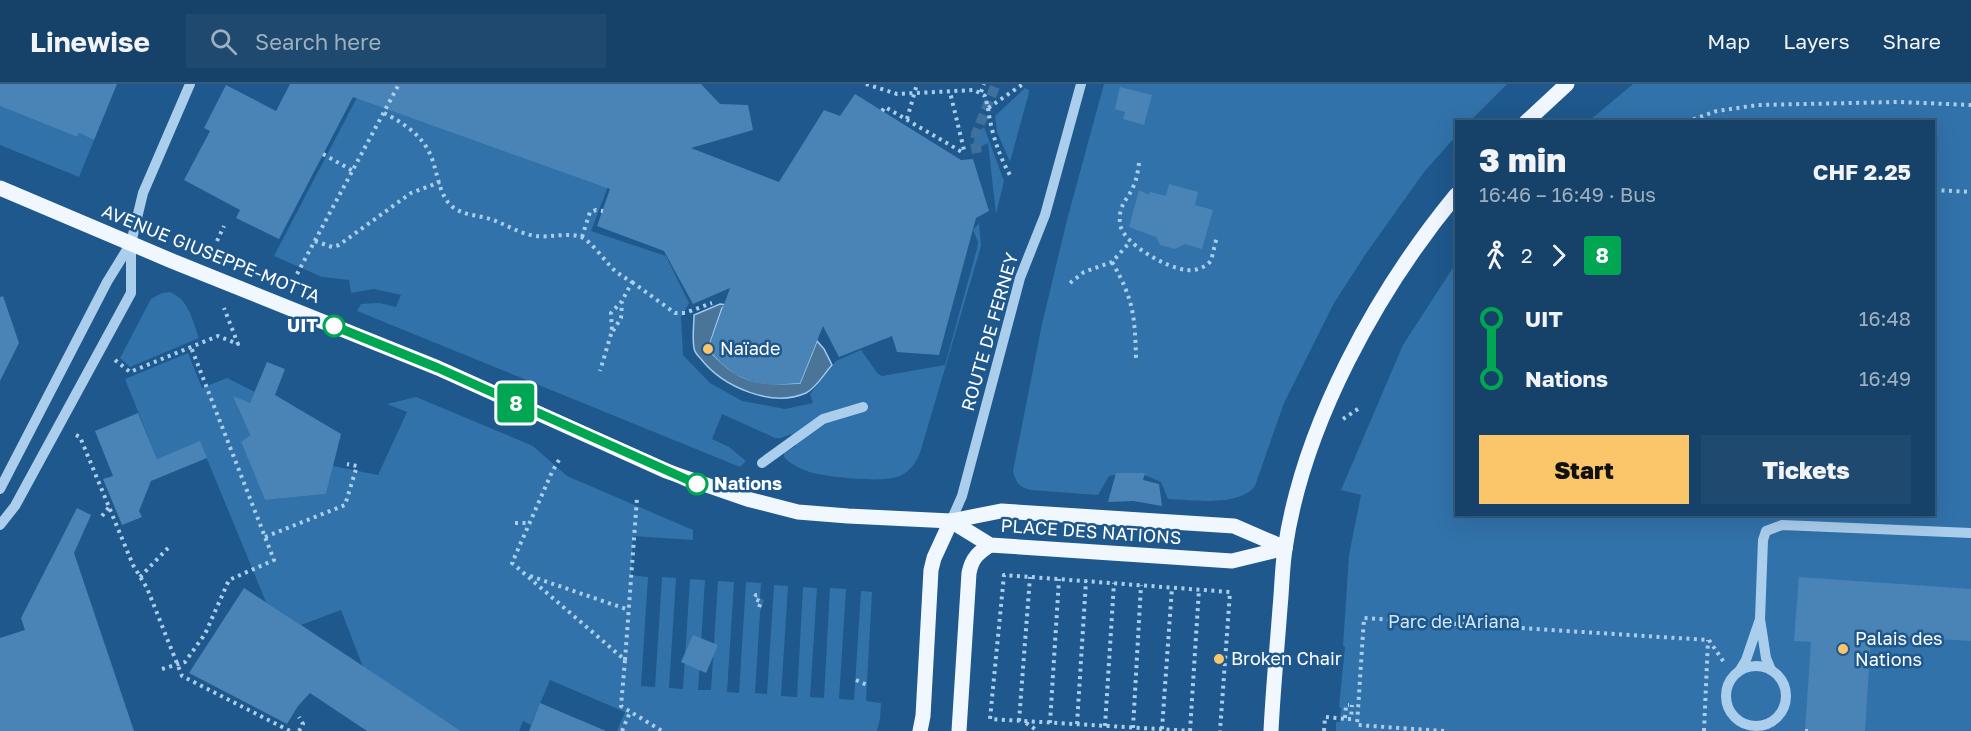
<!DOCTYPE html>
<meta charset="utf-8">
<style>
body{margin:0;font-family:"Golos Text",sans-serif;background:#1f496f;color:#f1f3f6;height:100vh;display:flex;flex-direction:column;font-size:22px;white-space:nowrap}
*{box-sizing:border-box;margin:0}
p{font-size:20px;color:#9eb0c0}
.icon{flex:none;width:33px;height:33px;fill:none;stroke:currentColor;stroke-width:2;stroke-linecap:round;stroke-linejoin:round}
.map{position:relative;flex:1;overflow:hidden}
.details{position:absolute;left:1455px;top:36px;width:480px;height:396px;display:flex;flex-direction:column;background:#164269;border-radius:0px;box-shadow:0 6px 24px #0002,0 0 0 2px #355b7d}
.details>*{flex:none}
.badge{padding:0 12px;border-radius:4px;font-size:21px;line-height:39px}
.map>.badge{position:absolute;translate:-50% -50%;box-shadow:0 0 0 3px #fff}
.legs{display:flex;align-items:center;gap:9px;height:66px;padding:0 24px;font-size:20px}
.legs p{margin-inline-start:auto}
.head{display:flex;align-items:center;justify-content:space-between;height:102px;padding:0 24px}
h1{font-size:33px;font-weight:800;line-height:45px}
.cta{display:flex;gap:12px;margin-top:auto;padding:12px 24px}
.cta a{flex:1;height:69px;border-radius:0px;background:#fbc56a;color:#111;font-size:24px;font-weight:800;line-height:69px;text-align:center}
.cta a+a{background:#1f496f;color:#f1f3f6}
ul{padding:0 24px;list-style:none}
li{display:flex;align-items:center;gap:21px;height:60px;font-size:22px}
li i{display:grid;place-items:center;width:9px;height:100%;margin:0 8px;background:currentColor}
li i::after{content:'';width:15px;height:15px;margin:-8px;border:4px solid;border-radius:50%;background:#164269}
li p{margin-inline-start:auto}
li:first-child i{background:linear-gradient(#0000 50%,currentColor 0)}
li:last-child i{background:linear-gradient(currentColor 50%,#0000 0)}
header{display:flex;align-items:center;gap:36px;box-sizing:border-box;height:84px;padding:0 30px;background:#164269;border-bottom:2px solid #355b7d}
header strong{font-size:28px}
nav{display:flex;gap:33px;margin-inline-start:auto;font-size:21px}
.search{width:420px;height:54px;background:#1f496f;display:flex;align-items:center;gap:15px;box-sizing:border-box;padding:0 21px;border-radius:0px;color:#9eb0c0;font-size:22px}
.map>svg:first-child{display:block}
.green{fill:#3172aa}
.water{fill:#4b7499;stroke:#9ecaee;stroke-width:1.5}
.building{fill:#4a84b6}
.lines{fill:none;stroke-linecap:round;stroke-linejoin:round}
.minor-tunnel{stroke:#40719d;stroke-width:10;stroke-dasharray:10 5;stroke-linecap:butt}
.path{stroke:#abceec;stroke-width:4;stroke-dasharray:3 4.5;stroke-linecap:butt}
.minor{stroke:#abceec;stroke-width:10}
.major{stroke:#f1f7ff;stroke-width:15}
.line-1-casing{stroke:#fff;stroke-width:14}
.line-1{stroke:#00a651;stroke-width:9}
.stop-1-dot{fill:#fff;stroke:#00a651;stroke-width:3}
.poi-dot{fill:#fbc56a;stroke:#1e588c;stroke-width:2}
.labels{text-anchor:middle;stroke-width:5;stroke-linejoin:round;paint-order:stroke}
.street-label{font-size:18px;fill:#fff;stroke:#1e588c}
.stop-label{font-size:18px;font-weight:bold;fill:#fff;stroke:#1e588c;text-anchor:end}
.poi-label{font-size:18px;fill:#fff;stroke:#1e588c;text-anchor:start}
.park-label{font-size:18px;fill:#d0e6f9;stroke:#1e588c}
</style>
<header>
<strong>Linewise</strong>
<div class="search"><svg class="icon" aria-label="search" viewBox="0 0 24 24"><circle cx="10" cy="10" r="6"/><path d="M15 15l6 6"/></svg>Search here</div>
<nav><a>Map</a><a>Layers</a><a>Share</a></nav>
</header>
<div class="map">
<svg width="1971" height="647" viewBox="0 0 1971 647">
<rect width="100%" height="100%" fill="#1e588c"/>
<g class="green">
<path d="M 364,0 L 612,92 L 591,147 L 666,172 L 689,219 L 681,233 L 683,271 L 710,299 L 742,317 L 785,325 L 813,319 L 810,310 L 836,277 L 861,266 L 878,290 L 882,292 L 945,281 L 977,165 L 978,158 L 973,146 L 979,139 L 981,162 L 920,369 C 916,378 911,386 902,391 C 887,400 830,393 813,389 C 803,386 791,381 784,373 L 784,369 L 796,362 L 791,350 L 781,354 L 775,354 L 722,330 L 712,355 L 729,363 L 746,377 L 740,383 L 357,227 L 361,220 L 379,219 L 396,223 L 401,211 L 374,205 L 351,209 L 349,196 L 322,193 L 274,172 Z"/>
<path d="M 1104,0 L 1507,0 L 1470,37 L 1456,38 L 1456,52 L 1424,88 L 1365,171 L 1334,219 L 1284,319 L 1255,402 C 1239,423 1193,416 1168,415 L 1161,398 C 1140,388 1131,388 1109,392 L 1098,411 L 1031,406 C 1019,403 1016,399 1013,387 L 1042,240 L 1067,136 Z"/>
<polygon points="1633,0 1971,0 1971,647 1336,647 1336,638 1340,638 1341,624 1339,623 1345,563 1343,562 1349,471 1361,411 1341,406 1403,261 1456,179 1456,430 1934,430 1934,38 1589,37"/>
<polygon points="1025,4 1029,6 1028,12 1010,78 997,48 995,32"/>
<polygon points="0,22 77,53 79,49 94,56 79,93 0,61"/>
<polygon points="984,43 1004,97 996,130 988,59 972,67 975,51"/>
<path d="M 170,208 C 190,217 192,236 199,254 L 130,283 L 120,274 L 151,215 L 162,209 Z"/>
<polygon points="188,269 202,304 227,294 255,308 250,319 244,317 239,326 250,351 241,358 265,416 326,410 333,382 378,391 407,328 387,320 416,313 533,362 567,392 693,446 693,456 633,452 631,491 648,493 641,602 655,603 662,493 676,494 669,604 683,605 690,495 705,496 698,606 711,606 718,497 734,498 727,608 739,609 746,498 761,499 760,514 764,516 760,528 755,609 767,610 774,501 788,502 781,612 797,613 803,503 817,504 810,613 824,614 830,504 846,505 839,615 854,616 861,507 872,508 866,617 881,619 880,635 877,647 617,647 625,628 550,596 531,641 523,637 519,647 461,647 363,583 341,526 301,541 266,518 200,358 157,375 125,295"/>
</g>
<path class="water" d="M 720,220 L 727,221 L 722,224 L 708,265 C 737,298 757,302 800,299 L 817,257 L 824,265 L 832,281 C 824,290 816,304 806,309 C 772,324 723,303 701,275 C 698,272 694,268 694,264 C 692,254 694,241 694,231 Z"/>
<g class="building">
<polygon points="0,0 117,0 94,56 79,49 77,53 0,22"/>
<polygon points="290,0 701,0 720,20 748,21 753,46 691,64 779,98 824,26 840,32 855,10 961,76 973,75 989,127 976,134 939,271 897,268 892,252 839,273 823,242 800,299 771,301 752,298 735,290 721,279 708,265 730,204 693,220 664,167 597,142 610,105 353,13 279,155 236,134 240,126 184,96 210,47 204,44 226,1 276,27"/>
<polygon points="1120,3 1152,11 1144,41 1123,35 1125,28 1115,25"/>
<polygon points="1169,100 1198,108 1195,121 1213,126 1202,165 1185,160 1175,165 1160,161 1156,153 1129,143 1139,106 1149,111 1150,108 1166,112"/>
<polygon points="3,212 19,259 0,297 0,213"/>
<polygon points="267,278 285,285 275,311 341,350 326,410 265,416 241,358 250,351 233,312 250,319"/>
<polygon points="138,329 157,375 200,357 207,374 151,397 139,427 142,433 122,441 103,395 113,392 95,347"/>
<polygon points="1116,389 1145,389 1143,396 1159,400 1162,422 1133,417 1108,418"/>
<polygon points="77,424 91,431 74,469 134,647 0,647 0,554 25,546 21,534"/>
<polygon points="1799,493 1971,505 1971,557 1871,551 1865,647 1805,647 1811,558 1794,557"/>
<polygon points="244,504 301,541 461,647 367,647 310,609 298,622 287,640 189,589"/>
<polygon points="693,551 718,561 706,589 681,578"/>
<polygon points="540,619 606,647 529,647"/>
</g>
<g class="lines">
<polyline class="minor-tunnel" points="977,69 975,58 976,50 996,0"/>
<g class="path">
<polyline points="866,0 897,10 974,6 985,12 988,24 1023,0"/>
<polyline points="981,8 984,0"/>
<path d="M 988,24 C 991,48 999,72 1011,93"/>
<polyline points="882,27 885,23 962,68 964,66 950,8"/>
<path d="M 384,29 C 401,38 418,48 428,66 C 438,83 437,112 454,124 C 466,132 480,131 493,136 C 507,141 520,150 536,152 C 550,154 567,148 581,153 C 591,157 605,177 613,185 C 619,190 625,194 632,198 L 622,217 L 611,229 L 612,247 L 600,287"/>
<polyline points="907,35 917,0"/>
<polyline points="1686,38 1717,27 1758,21 1899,18 1971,21"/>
<polyline points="323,70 353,87"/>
<path d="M 1139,79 C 1138,86 1137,94 1134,101 C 1128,116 1118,120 1120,140 C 1123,160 1167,184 1186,186 C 1196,187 1204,184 1211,177 L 1217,152"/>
<polyline points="1934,106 1971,108"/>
<polyline points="582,153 590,128 596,126 603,127"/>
<polyline points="217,157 224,142"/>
<polyline points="315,157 332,163 339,161 411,109 440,98"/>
<polyline points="1455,167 1456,168"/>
<path d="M 1112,178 C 1134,216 1135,233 1136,276"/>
<polyline points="297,190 399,0"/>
<polyline points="632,198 675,229 685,229 712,219"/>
<polyline points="1070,199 1084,188 1112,178 1130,158"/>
<polyline points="613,247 621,234 622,218"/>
<polyline points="115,276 130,288 218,252 238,260 224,224"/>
<polyline points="1343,335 1361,323"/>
<polyline points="76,351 80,353 133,481 147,504 182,592 290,647"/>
<polyline points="559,376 552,388 512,479 625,576 621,622 662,647"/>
<polyline points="102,432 110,422"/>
<polyline points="515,439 530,439"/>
<polyline points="265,453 345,421 357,382 347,380"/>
<polyline points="530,492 629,526"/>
<polyline points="140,493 168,464"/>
<polyline points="759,523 761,518 754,514 756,511 761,511"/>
<polyline points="1709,556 1725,580"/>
<polyline points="625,576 637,414"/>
<polyline points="162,585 185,578 205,550 229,496 274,476 191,263"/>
<polyline points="856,596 867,601"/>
<polyline points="1345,634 1346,621 1349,621"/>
<polyline points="1348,635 1351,635 1352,621"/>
<polyline points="1019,637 1030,493"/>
<polyline points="1026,639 1038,647"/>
<polyline points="1050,639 1059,495"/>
<polyline points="1077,640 1086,497"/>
<polyline points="1105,642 1114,499"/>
<polyline points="1133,644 1141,501"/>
<polyline points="1162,645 1172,503"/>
<polyline points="299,647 303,640 299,633"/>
<polyline points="622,647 630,628"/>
<polyline points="1190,647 1199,505"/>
<polyline points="1192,647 990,635 1004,491 1230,508 1220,647"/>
<polyline points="1324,647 1325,633 1348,635"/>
<polyline points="1444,647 1357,641 1364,534 1708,556"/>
<polyline points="1704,647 1708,556"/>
<polyline points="1805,647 1811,647"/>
</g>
<g class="minor">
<polyline points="762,379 823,335 863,323"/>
<polyline points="0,405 107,198 131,159"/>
<polyline points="951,437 962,412 1020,194 1045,131 1081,0"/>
<polyline points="0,441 15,422 131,209 131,159 143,109 190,0"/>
<circle cx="1756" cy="612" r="30"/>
<polyline points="1740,586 1746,576 1760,535"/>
<polyline points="1771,586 1766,574 1760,535 1763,456 1766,447 1782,441 1971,449"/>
</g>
<g class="major">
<polyline points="1526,38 1567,0"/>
<polyline points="0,104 172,177 438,284 666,387 747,415 798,428 848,432 951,437 1001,427 1234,442 1285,464"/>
<polyline points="951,437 990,461 1232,477 1285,464"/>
<polyline points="920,647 923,632 931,486 934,474 951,437"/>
<path d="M 959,647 L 969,489 C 972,474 978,469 990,461"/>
<path d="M 1271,647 C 1273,606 1277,565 1280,524 C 1282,504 1282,484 1285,465 C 1303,341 1377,207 1456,111"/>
</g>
</g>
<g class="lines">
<g class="line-1-casing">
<polyline id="line-1" points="334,242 438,284 697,400"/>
</g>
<use href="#line-1" class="line-1"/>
</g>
<g class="stop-1-dot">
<circle cx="334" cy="242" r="10"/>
<circle cx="697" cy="400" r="10"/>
</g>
<g class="poi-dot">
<circle cx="708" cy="265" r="6"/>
<circle cx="1843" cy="565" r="6"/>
<circle cx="1219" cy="575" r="6"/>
</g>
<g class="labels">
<g class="street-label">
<text transform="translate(211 170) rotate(22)" y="6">AVENUE GIUSEPPE-MOTTA</text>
<text transform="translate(990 248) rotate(-74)" y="6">ROUTE DE FERNEY</text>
<text transform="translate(1091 448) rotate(4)" y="6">PLACE DES NATIONS</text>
</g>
<g class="stop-label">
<text x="318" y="248">UIT</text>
<text x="714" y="406" text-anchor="start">Nations</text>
</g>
<g class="poi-label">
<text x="720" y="271">Naïade</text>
<text x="1855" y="561">Palais des<tspan x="1855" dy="21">Nations</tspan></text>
<text x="1231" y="581">Broken Chair</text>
</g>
<g class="park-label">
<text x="1454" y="544">Parc de l'Ariana</text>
</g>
</g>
</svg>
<b class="badge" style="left:516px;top:319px;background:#00a651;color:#fff">8</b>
<section class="details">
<div class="head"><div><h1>3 min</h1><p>16:46 – 16:49 · Bus</p></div><b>CHF 2.25</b></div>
<div class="legs"><svg class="icon" aria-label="walk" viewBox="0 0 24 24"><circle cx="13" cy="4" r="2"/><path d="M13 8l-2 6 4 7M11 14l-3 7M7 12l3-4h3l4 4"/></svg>2<svg class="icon" aria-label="forward" viewBox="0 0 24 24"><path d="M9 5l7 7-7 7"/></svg><b class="badge" style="background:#00a651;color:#fff">8</b></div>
<ul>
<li><i style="color:#00a651"></i><b>UIT</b><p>16:48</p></li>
<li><i style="color:#00a651"></i><b>Nations</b><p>16:49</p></li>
</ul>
<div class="cta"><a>Start</a><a>Tickets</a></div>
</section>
</div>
